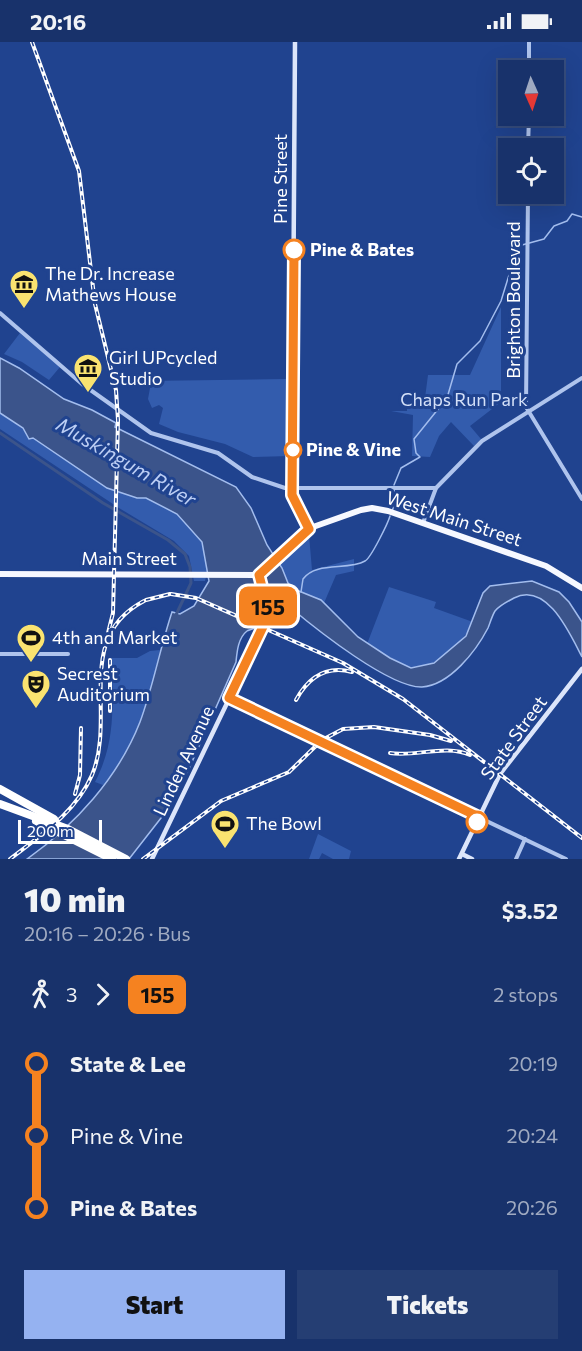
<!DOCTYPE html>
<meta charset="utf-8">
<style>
body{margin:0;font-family:Commissioner,sans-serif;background:#253e73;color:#f1f3f6;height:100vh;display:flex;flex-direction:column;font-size:22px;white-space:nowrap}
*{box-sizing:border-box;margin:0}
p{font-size:20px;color:#9faac1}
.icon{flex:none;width:33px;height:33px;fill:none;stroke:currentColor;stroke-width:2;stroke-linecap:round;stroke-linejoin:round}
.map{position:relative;height:817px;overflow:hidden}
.drawer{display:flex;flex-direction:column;background:#18326b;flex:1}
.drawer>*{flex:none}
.badge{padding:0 12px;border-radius:9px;font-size:21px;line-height:39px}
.needle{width:39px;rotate:177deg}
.buttons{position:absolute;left:498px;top:18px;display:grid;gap:12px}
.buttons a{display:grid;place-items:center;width:66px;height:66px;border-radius:0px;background:#18326b;box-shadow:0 6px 24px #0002,0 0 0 2px #364d7e;font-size:30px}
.scale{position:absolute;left:18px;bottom:15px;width:84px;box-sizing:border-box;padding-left:6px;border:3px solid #fff;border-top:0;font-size:16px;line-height:21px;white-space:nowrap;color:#fff;-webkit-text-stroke:4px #20438f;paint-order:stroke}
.map>.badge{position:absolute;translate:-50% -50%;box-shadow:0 0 0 3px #fff}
.legs{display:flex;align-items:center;gap:9px;height:66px;padding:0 24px;font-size:20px}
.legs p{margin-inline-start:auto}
.head{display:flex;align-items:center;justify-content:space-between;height:102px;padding:0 24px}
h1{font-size:33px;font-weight:800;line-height:45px}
.cta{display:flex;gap:12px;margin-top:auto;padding:12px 24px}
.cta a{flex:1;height:69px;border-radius:0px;background:#95b2f1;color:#111;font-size:24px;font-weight:800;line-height:69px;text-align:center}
.cta a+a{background:#253e73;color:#f1f3f6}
ul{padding:0 24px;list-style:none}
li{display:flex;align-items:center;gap:21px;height:72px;font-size:22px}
li i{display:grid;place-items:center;width:9px;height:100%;margin:0 8px;background:currentColor}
li i::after{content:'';width:15px;height:15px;margin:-8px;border:4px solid;border-radius:50%;background:#18326b}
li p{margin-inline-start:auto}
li:first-child i{background:linear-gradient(#0000 50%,currentColor 0)}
li:last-child i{background:linear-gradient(currentColor 50%,#0000 0)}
.status{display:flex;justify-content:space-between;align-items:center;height:42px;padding:0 30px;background:#18326b;direction:ltr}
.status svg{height:16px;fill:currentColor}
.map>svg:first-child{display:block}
.green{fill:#335cad}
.water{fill:#3b548b;stroke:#a3bdee;stroke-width:1.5}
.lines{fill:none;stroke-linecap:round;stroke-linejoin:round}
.stream{stroke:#a3bdee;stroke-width:1.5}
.canal{stroke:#3b548b;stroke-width:3}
.tertiary{stroke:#afc4ed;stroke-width:4}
.secondary{stroke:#dce5fa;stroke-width:4.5}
.primary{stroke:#f6f8ff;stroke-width:6}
.motorway{stroke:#fff;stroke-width:8}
.rail-casing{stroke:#fff;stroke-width:4}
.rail{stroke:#20438f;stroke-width:1.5;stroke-dasharray:4.5;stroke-linecap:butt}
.line-1-casing{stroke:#fff;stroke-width:14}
.line-1{stroke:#f58220;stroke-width:9}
.stop-1-dot{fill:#fff;stroke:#f58220;stroke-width:3}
.labels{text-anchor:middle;stroke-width:6;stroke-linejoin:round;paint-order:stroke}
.street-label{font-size:18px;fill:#fff;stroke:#20438f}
.stop-label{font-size:18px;font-weight:bold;fill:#fff;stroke:#20438f;text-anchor:start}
.poi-label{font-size:18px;fill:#fff;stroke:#20438f;text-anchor:start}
.park-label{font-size:18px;fill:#d5e1f9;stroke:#20438f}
.water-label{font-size:20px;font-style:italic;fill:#bccef4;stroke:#20438f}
</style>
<div class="status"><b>20:16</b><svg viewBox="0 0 49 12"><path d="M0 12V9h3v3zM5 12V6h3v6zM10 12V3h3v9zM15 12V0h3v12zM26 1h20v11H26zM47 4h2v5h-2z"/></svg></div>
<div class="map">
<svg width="582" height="817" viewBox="0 0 582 817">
<rect width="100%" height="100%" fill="#20438f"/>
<g class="green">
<polygon points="501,265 501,360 470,384 481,397 474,404 451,380 439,394 430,415 412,414 413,373 391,369 407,369 407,362 420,362 420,357 425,356 428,333 470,333"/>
<polygon points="20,291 60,325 49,338 22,320 4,312"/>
<polygon points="286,337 291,340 290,414 253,415 225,402 178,390 159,382 163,366 159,363 152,366 148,357 150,346 145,339"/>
<polygon points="0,371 107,446 137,456 146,456 177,472 203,500 208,526 205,539 194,539 189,514 174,499 119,466 0,387"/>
<polygon points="309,493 312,528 354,517 354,529 336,533 318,575 263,534"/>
<path d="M 389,545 L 436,560 L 434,566 L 473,580 C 463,601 438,626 412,625 C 398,625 378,609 367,602 Z"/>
<path d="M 160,608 C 150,654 136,709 103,743 L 95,740 C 117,697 112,663 112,616 L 137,616 L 150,609 Z"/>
<polygon points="318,792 351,809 349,817 333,817 322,811 319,817 309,817"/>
</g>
<path class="water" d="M 0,316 L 19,326 L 64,357 L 92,368 L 116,381 L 115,385 L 236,445 L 251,466 L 267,503 L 282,526 L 288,541 L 294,547 L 321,558 L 358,595 L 390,616 L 411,626 L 434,621 L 466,594 L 483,551 L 490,544 L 532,539 L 559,550 L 569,560 L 582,580 L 582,615 C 570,592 547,539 514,556 C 507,560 500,563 495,569 C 492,574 490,581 488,586 C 476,609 450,643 422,645 C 390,646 316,587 291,566 L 284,568 L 283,565 C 264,560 265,576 256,585 C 254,587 248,588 247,589 C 238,596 237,610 236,620 L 188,729 L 161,776 L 129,817 L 27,817 C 75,783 118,736 140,680 C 153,645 160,606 172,570 L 180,572 L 194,564 L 209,539 L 202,500 L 177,472 L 146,456 L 137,456 L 107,446 L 33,396 L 29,397 L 23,386 L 0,371 Z"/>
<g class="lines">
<g class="stream">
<polyline points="394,443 401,426 420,415 416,411 414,397 447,356 457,322 480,299 501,259 517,207 522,203 544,197 554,184 567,179 572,172 582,175"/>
<polyline points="392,469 396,459 394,448"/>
<path d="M 301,550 L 303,537 C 316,519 348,529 365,519 C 371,516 388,481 390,474"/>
</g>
<polyline class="canal" points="0,391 103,461 168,498 185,512 190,525 191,541 175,575"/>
<g class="tertiary">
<polyline points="529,28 529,0"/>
<polyline points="528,106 529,74"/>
<polyline points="528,152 526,365 582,457"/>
<polyline points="0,271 82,342 151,391 218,411 252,435 285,446 436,446"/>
<polyline points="423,481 436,446 482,399 582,336"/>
<polyline points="0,612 68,612"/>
<polyline points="229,656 566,817"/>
<polyline points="516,817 525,797"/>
</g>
<g class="secondary">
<polyline points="295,0 292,446 293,456 309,487"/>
<polyline points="462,812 472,817"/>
<polyline points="152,817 267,578 269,568 259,533"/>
<polyline points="459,817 500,732 582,627"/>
</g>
<polyline class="primary" points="0,532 259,533 313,485 361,468 372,466 388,469 546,524 582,546"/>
<g class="motorway">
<polyline points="0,747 54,777"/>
<polyline points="0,762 68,787 126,817"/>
<polyline points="36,779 112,817"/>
</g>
<g class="rail-casing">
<g id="rail">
<polyline points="32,0 79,129 95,262 116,348 118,378 113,571 106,599"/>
<polyline points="171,552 196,556 343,621 403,657 582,796"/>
<polyline points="146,558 170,552"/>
<polyline points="110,618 110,669"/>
<path d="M 296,658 C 308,636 326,623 352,630"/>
<path d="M 390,711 C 416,715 446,702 470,713"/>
<polyline points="75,752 80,733 81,686"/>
<path d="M 10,817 C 41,793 76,770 92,733 C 117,673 73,596 144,559"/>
<polyline points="143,817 221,759 289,730 322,698 343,687 374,685 430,693 451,699"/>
</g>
</g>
<use href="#rail" class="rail"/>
</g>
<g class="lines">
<g class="line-1-casing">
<polyline id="line-1" points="294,208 292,453 309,487 259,533 269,572 229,656 479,775 477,780"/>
</g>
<use href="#line-1" class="line-1"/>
</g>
<defs>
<g id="museum-pin" transform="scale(1.5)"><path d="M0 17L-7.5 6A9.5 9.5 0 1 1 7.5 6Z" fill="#fae370" stroke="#20438f"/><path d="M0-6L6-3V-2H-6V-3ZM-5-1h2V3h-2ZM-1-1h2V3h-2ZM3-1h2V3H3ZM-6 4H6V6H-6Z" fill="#111"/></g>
<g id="stadium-pin" transform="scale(1.5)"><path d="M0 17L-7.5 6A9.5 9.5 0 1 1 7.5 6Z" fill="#fae370" stroke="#20438f"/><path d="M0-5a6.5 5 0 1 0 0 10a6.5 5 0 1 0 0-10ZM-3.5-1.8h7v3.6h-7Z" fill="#111"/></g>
<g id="theatre-pin" transform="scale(1.5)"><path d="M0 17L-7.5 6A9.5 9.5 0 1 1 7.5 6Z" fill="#fae370" stroke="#20438f"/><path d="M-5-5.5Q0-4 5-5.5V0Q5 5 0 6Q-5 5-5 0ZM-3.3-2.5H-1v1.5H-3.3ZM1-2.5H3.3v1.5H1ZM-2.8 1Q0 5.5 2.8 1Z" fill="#111"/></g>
</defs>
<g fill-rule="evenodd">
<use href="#museum-pin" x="24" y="242"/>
<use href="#museum-pin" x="88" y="326"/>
<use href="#stadium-pin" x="31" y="596"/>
<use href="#theatre-pin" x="36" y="642"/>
<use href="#stadium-pin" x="225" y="782"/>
</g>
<g class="stop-1-dot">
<circle cx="294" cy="208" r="10"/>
<circle cx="293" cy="408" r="8"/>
<circle cx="477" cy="780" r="10"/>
</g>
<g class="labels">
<g class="street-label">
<text transform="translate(281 137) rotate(-90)" y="6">Pine Street</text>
<text transform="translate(514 258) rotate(-90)" y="6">Brighton Boulevard</text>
<text transform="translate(454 477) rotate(18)" y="6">West Main Street</text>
<text x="129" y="523">Main Street</text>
<text transform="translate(514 696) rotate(-54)" y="6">State Street</text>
<text transform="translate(184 719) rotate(-65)" y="6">Linden Avenue</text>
</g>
<g class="stop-label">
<text x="310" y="214">Pine &amp; Bates</text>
<text x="306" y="414">Pine &amp; Vine</text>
</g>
<g class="poi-label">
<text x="45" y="238">The Dr. Increase<tspan x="45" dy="21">Mathews House</tspan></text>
<text x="109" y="322">Girl UPcycled<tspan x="109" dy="21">Studio</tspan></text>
<text x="52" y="602">4th and Market</text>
<text x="57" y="638">Secrest<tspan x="57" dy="21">Auditorium</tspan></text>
<text x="246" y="788">The Bowl</text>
</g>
<g class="park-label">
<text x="464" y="364">Chaps Run Park</text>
</g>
<g class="water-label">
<text transform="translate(126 420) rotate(30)" y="7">Muskingum River</text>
</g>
</g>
</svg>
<div class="buttons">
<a><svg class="needle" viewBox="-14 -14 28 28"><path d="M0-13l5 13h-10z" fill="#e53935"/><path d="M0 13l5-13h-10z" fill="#9faac1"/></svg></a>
<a><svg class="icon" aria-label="locate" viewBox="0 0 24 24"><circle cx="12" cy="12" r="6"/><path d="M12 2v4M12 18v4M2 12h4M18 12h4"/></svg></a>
</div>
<div class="scale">200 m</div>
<b class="badge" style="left:268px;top:564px;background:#f58220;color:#111">155</b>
</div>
<section class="drawer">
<div class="head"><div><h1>10 min</h1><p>20:16 – 20:26 · Bus</p></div><b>$3.52</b></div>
<div class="legs"><svg class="icon" aria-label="walk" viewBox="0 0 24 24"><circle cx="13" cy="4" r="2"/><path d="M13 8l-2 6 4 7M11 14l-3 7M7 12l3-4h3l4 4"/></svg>3<svg class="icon" aria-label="forward" viewBox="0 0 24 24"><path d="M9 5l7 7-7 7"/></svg><b class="badge" style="background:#f58220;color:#111">155</b><p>2 stops</p></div>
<ul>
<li><i style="color:#f58220"></i><b>State &amp; Lee</b><p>20:19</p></li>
<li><i style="color:#f58220"></i><span>Pine &amp; Vine</span><p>20:24</p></li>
<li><i style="color:#f58220"></i><b>Pine &amp; Bates</b><p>20:26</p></li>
</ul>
<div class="cta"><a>Start</a><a>Tickets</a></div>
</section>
